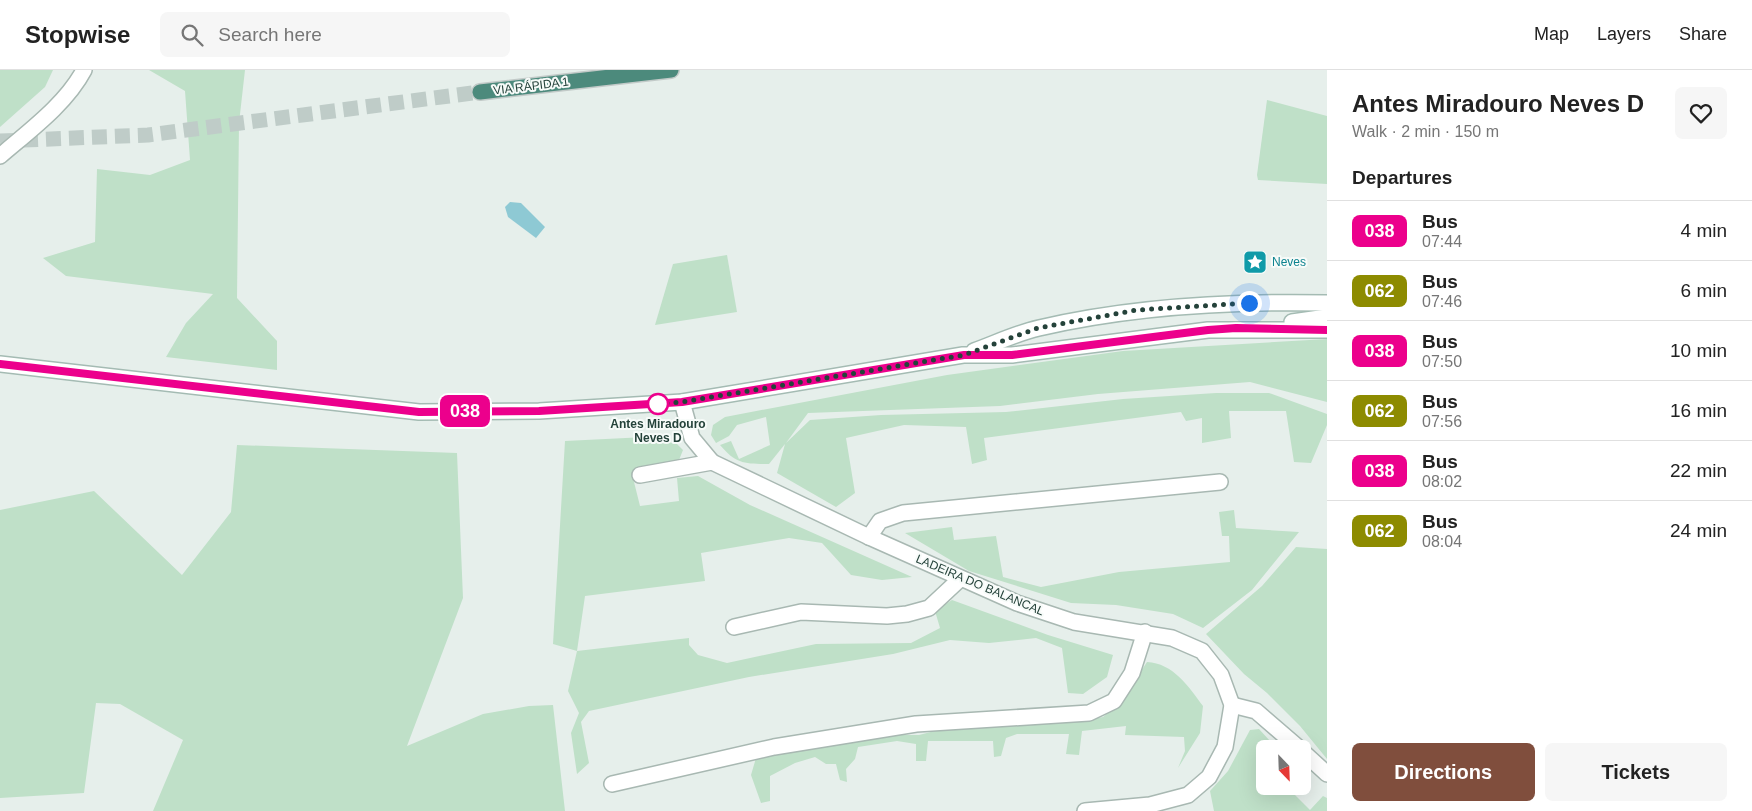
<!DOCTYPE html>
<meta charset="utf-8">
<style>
body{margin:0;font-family:Helvetica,sans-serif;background:#f6f6f6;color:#222;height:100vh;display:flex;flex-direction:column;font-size:19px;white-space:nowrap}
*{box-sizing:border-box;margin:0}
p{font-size:16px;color:#767676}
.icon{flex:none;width:28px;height:28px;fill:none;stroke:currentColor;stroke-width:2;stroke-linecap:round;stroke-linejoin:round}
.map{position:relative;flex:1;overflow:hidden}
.drawer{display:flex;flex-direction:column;background:#fff;width:425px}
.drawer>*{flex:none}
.badge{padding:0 10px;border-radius:8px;font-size:18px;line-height:32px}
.needle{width:32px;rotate:157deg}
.buttons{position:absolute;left:1256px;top:670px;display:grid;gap:10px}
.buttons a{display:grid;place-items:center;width:55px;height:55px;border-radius:8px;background:#fff;box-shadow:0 5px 20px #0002;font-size:25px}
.you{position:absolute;width:25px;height:25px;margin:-12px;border:4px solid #fff;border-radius:50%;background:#1a73e8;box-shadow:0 0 0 8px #1a73e833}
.map>.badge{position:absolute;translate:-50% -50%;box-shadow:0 0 0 2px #fff}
h2{padding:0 25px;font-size:19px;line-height:45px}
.round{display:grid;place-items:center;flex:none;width:52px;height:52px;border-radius:8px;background:#f6f6f6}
.headline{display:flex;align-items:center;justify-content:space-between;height:85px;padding:0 25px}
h1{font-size:24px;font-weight:700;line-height:38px}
.primary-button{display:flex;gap:10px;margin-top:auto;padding:10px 25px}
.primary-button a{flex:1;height:58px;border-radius:8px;background:#804e3d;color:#fff;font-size:20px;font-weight:700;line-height:58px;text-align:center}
.primary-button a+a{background:#f6f6f6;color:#222}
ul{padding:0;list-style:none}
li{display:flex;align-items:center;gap:15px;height:60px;padding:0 25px;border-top:1px solid #e0e0e0}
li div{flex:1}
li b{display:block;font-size:19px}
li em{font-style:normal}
li .badge{min-width:55px;font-weight:700;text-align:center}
header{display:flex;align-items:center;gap:30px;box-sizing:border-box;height:70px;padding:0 25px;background:#fff;border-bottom:1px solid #e0e0e0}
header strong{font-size:24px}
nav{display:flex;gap:28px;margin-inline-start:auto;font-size:18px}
.search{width:350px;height:45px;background:#f6f6f6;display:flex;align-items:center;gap:12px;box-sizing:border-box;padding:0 18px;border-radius:8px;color:#767676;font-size:19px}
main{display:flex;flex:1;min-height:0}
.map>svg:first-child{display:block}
.green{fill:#bfe0c8}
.water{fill:#8ec9d4}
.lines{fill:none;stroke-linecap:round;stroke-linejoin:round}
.trunk-tunnel{stroke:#bfccc8;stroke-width:15;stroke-dasharray:15 8;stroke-linecap:butt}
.minor-casing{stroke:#a8b8b2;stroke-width:18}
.secondary-casing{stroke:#a4bbb3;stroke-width:18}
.trunk-casing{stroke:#c2cac8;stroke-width:18}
.minor{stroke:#fff;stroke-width:15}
.secondary{stroke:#fff;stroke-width:15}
.trunk{stroke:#4c8a7c;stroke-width:15}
.line-casing{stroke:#fff;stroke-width:11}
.line{stroke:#ec008c;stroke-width:8}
.walk{stroke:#24423a;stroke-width:5;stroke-dasharray:0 9}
.stop-dot{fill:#fff;stroke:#ec008c;stroke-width:2.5}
.labels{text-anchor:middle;stroke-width:4;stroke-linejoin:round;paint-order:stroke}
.street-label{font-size:12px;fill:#24423a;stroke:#f7fbf9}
.culture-label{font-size:12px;fill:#0d838f;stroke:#f7fbf9;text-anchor:start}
.stop-label{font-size:12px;font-weight:bold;fill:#24423a;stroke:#f7fbf9}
</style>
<header>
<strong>Stopwise</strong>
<div class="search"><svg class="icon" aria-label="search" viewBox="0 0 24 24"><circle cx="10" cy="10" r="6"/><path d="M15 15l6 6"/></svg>Search here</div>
<nav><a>Map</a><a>Layers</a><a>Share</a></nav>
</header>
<main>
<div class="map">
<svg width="1327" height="741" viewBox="0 0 1327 741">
<rect width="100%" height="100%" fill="#e6efeb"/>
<g class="green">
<polygon points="0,0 53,0 45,17 0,57"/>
<polygon points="149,0 245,0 239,53 237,228 277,271 277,300 166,287 186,253 213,224 66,206 43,188 95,172 97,99 150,105 190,90 185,21"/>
<polygon points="1267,30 1327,46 1327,114 1258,110 1257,105"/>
<polygon points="727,185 737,242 655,255 673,194"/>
<path d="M 1327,269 L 1327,332 L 1250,312 L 1098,324 L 1000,336 L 808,343 L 786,373 L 810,350 L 881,345 L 1006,342 L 1123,329 L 1216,323 L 1269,323 L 1327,344 L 1327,355 L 1311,393 L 1294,392 L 1286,341 L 1229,341 L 1231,368 L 1202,373 L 1202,348 L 1186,351 L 1181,342 L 984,368 L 987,390 L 972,394 L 966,357 L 904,355 L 846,368 L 855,423 L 836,437 L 777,403 L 785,374 L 769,394 C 745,394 736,394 720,375 L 731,371 L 739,389 L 770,375 L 766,347 L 737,355 L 729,366 L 716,373 L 711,365 L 713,355 L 725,347 L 947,305 L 1123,281 Z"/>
<polygon points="646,367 677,374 683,380 679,390 632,404 640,436 679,431 677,408 698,406 750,435 912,507 882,510 851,505 822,473 789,468 701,483 705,511 585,526 577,581 689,568 689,575 698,585 727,593 816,574 911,573 940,558 935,541 952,530 1048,565 1113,585 1107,607 1083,624 1068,623 1062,578 1036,568 989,573 950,570 893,584 749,607 589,641 581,652 589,693 577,704 571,663 579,643 568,621 577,581 553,574 565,371"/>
<polygon points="237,375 457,383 463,528 407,676 483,644 529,636 553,635 565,741 153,741 183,670 120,634 96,633 84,723 0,728 0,440 94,421 182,505 231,442"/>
<polygon points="1234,440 1236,458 1299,462 1252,520 1203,558 1173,544 1116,535 1071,533 969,501 905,463 952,457 954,470 996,466 1003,507 1041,517 1119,502 1230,492 1229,466 1222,466 1219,442"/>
<polygon points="1296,477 1327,479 1327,689 1300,656 1267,623 1244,604 1206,564 1262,516"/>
<path d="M 1147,592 C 1173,593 1189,617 1203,636 L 1200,663 L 1178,698 L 1185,681 L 1184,667 L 1125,665 L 1126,656 L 1082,661 L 1079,685 L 1066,684 L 1069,664 L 1017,664 L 1006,668 L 1001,686 L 994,687 L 993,671 L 928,671 L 926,691 L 916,691 L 916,674 L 897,671 L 858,677 L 855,689 L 846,699 L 847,712 L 840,710 L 836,694 L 826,694 L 815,687 L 795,693 L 770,706 L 770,731 L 761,733 L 751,705 L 756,688 L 883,665 L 919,665 L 966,653 L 1081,651 L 1103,647 L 1120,633 Z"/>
<polygon points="1259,659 1270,671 1269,679 1265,679 1265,716 1286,716 1310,740 1323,726 1327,728 1327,741 1214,741 1210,721 1228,701 1250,660"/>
</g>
<polygon class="water" points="510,132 521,133 545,157 536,168 508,147 505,137"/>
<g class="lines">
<polyline class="trunk-tunnel" points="0,71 148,65 480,22"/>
<g class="minor-casing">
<g id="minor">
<path d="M 0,86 C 29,61 66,34 84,0"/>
<polyline points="682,332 692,368 712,392 869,467 1017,533 1074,552 1172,568 1202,581 1221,605 1232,635 1225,677 1209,707 1188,725 1150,735 1085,741"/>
<polyline points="640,405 712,392"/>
<polyline points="869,467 880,451 903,443 1220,412"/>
<polyline points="734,557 801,542 887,546 907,544 929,538 960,509"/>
<polyline points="1232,635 1256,641 1300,679"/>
<polyline points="1302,681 1327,704"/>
<polyline points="612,714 774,677 916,654 1089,643 1114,631 1132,603 1145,562"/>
</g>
</g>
<g class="secondary-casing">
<g id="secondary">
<polyline points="1292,252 1327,247"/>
<path d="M 974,281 C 996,273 1017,263 1039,258 C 1133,236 1230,231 1327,233"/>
<polyline points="0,294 419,342 539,341 682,332 963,285 1012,285 1208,260 1327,260"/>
</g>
</g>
<g class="trunk-casing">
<polyline id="trunk" points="480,22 671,0"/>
</g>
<use href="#minor" class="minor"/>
<use href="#secondary" class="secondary"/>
<use href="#trunk" class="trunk"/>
</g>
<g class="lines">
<g class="line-casing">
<polyline id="line" points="0,294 419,342 539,341 682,332 964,285 1012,285 1208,260 1236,258 1327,260"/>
</g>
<use href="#line" class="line"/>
<polyline class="walk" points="658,334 682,332 964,285 1038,258 1137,240 1249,233"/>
</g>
<defs>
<g id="sight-square" transform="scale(1.25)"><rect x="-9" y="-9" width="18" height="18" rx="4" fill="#0f9aa8" stroke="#f7fbf9"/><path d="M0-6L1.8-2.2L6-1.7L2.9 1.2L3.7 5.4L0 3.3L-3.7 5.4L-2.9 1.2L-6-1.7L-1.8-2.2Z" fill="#fff"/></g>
</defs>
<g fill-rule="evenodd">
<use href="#sight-square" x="1255" y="192"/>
</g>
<circle class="stop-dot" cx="658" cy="334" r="10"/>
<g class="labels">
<g class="street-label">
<text transform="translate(531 16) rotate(-7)" y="4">VIA RÁPIDA 1</text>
<text transform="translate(980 515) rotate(23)" y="4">LADEIRA DO BALANCAL</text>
</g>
<g class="culture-label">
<text x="1272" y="196">Neves</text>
</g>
<g class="stop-label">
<text x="658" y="358">Antes Miradouro<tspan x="658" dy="14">Neves D</tspan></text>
</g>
</g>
</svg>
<div class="buttons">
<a><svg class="needle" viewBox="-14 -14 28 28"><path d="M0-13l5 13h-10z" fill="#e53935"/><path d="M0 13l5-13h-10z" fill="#767676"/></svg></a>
</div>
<div class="you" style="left:1249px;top:233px"></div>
<b class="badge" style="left:465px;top:341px;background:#ec008c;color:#fff">038</b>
</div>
<section class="drawer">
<div class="headline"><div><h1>Antes Miradouro Neves D</h1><p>Walk · 2 min · 150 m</p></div><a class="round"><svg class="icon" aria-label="heart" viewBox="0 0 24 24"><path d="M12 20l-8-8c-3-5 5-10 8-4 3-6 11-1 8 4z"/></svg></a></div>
<h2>Departures</h2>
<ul>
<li><span class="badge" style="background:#ec008c;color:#fff">038</span><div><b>Bus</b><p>07:44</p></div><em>4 min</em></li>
<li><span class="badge" style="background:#8d8b00;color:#fff">062</span><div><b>Bus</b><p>07:46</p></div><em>6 min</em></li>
<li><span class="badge" style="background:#ec008c;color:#fff">038</span><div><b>Bus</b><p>07:50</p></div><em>10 min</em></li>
<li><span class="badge" style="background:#8d8b00;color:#fff">062</span><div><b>Bus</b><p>07:56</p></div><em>16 min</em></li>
<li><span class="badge" style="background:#ec008c;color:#fff">038</span><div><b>Bus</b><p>08:02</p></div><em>22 min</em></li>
<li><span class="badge" style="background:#8d8b00;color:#fff">062</span><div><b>Bus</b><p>08:04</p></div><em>24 min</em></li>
</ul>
<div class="primary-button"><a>Directions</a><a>Tickets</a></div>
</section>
</main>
